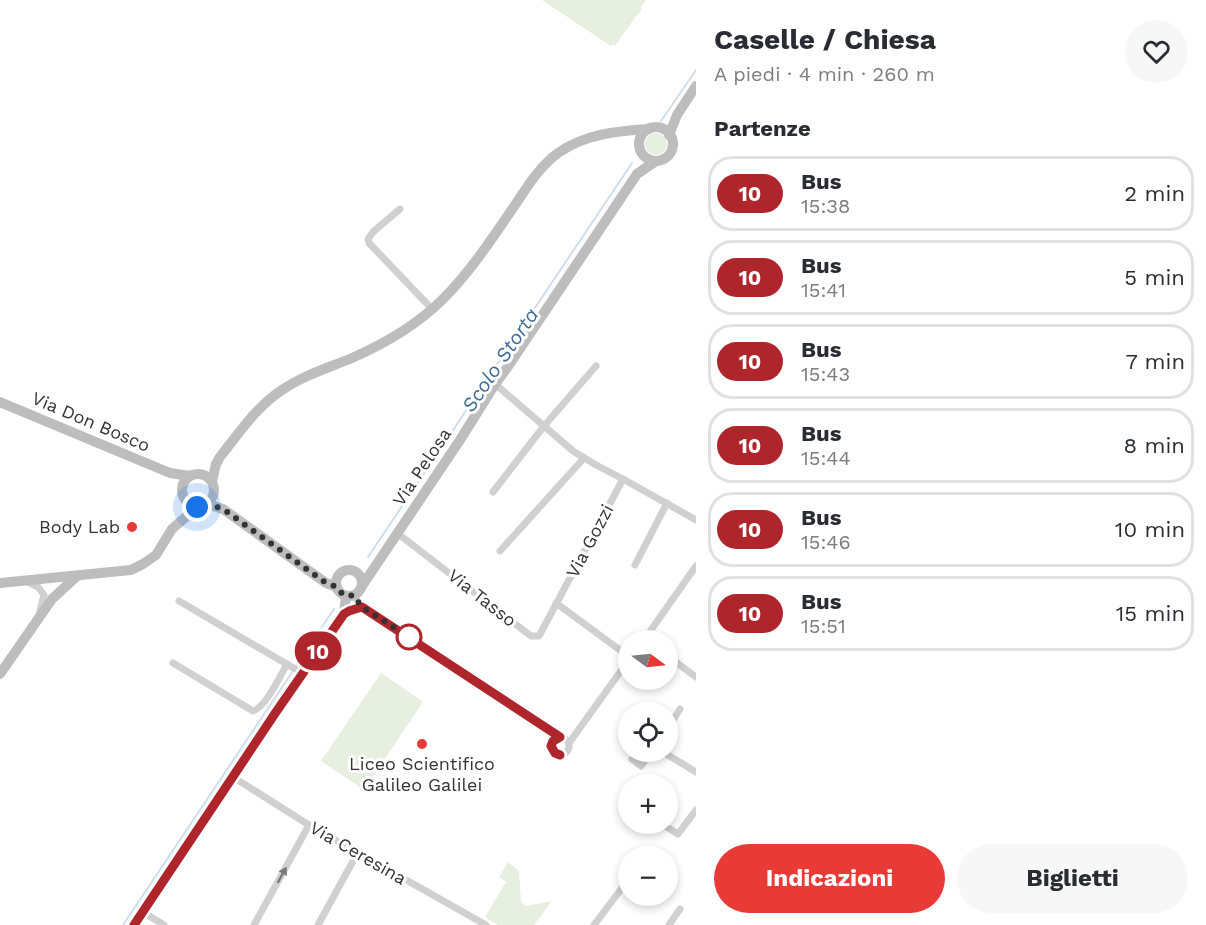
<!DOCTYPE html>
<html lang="it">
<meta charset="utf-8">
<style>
body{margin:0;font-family:"Work Sans",sans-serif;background:#f7f7f7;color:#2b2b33;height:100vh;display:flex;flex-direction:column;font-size:22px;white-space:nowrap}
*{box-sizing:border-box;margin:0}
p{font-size:20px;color:#7c7c81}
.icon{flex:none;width:33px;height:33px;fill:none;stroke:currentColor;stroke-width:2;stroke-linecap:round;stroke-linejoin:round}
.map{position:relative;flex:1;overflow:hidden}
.side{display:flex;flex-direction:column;background:#fff;width:510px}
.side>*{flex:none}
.badge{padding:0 12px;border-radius:20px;font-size:21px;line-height:39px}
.needle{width:39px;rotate:105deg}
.fabs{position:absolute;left:618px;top:630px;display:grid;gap:12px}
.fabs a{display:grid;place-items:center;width:60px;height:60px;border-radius:50%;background:#fff;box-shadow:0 3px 9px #0003;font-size:30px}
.you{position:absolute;width:30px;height:30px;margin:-15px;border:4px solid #fff;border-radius:50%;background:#1a73e8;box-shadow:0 0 0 9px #1a73e833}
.map>.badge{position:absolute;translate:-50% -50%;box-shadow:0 0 0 3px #fff}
h2{padding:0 18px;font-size:22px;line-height:54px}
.round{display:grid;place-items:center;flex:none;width:63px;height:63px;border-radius:32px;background:#f7f7f7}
.overview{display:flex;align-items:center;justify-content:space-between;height:102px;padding:0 18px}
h1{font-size:28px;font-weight:700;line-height:45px}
.primary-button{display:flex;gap:12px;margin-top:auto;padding:12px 18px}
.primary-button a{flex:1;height:69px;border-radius:36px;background:#e83a36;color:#fff;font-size:24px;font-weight:700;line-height:69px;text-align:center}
.primary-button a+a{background:#f7f7f7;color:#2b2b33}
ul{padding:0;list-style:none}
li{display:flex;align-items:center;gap:18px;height:75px;margin:0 12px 9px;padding:0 6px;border:3px solid #e1e1e2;border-radius:24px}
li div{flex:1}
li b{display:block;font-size:22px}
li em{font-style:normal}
li .badge{min-width:66px;font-weight:700;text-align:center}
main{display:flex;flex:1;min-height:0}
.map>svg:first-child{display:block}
.green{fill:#e7efe1}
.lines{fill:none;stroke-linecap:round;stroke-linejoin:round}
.stream{stroke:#cedeee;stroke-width:2}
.street{stroke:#d0d0d0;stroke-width:7}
.secondary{stroke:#bdbdbd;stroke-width:10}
.oneway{fill:#7a7a7a}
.line-casing{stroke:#fff;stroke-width:14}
.line{stroke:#ae262b;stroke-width:9}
.walk{stroke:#333;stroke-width:6;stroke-dasharray:0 10.8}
.poi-dot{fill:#e83a36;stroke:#fff;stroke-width:2}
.stop-dot{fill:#fff;stroke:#ae262b;stroke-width:3}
.labels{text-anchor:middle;stroke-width:6;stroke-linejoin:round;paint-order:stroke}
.street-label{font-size:18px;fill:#333;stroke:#fff}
.poi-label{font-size:18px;fill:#333;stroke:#fff;text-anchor:end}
.water-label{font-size:20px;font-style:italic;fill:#3e6c97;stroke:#fff}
</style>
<main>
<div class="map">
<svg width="696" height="925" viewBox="0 0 696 925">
<rect width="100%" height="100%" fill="#fff"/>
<g class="green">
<polygon points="542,0 646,0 641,7 642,9 637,16 636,16 615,46 613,44 611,46"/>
<circle cx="656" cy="144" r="11"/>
<polygon points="381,673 423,702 364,790 321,761"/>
<polygon points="508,862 519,871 521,902 526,906 552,901 534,925 498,925 485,917 506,882 499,877"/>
</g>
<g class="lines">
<g class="stream">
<polyline points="661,121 696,70"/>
<polyline points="368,557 632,163"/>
<polyline points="296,666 334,609"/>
<polyline points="123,925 293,671"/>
</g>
<g class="street">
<polyline points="400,209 373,232 368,239 369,243 432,309"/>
<polyline points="495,384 573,451 596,465 623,479 696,520"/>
<polyline points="493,492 544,426 596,366"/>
<polyline points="397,533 531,636 539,636 623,479"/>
<polyline points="500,551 584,458"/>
<polyline points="635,565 667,503"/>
<polyline points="26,581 38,587 44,595 40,611"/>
<polyline points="353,595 362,607 560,737"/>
<polyline points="179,601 302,673"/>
<polyline points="556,603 628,656"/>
<polyline points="344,614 349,611 362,607"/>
<polyline points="644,640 696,566"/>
<polyline points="668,656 696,677"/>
<path d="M 173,663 L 253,711 C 266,707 280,676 287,664"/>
<polyline points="668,728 680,709"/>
<circle cx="560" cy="746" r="9"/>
<polyline points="569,743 628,661"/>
<polyline points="663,752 696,772"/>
<polyline points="632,759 641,766 651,752"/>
<polyline points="233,777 309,825 486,925"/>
<polyline points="662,824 678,834 696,810"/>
<polyline points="644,827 647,824"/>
<polyline points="143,912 164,925"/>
<polyline points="254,925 309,825"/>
<polyline points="318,925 358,852"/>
<polyline points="594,925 628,880"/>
<polyline points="669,925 680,909"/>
</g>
<g class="secondary">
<circle cx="656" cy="144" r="17"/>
<polyline points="669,135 677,115 696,86"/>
<polyline points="0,402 170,473 190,476"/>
<circle cx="198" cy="490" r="16"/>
<path d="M 212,481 L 216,464 L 220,457 C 239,433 257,406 282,390 C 304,375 328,368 352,358 C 384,344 418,324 443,299 C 471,271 493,237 515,205 C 527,187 540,166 558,153 C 585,134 617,131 649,129"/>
<polyline points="207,504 223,509 326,583 337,587"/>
<circle cx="349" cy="583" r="13"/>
<polyline points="0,583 131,570 143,564 156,555 172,529 197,507"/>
<polyline points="362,586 460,440 495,384 507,368 637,174 656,161"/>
<polyline points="0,674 52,599 77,576"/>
<polyline points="134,925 263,731 344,614 346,596"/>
</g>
</g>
<defs><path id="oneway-solid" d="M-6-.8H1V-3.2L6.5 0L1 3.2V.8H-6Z" transform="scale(1.5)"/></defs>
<use class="oneway" href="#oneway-solid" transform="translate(282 875) rotate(-61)"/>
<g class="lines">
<g class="line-casing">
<polyline id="line" points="134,925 276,712 344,614 349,611 362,607 560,737 553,741 551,746 555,753 560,755"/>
</g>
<use href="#line" class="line"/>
<path class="walk" d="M 197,507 L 207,504 L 223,509 L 326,583 L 337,587 C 341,594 346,597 353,595 L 362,607 L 409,637"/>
</g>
<g class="poi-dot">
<circle cx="132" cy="527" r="6"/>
<circle cx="422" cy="744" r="6"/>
</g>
<circle class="stop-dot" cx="409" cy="637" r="12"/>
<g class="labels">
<g class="street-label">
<text transform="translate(91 422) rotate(23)" y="6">Via Don Bosco</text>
<text transform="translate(422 467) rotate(-56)" y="6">Via Pelosa</text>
<text transform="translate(590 541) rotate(-62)" y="6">Via Gozzi</text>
<text transform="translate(482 598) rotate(38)" y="6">Via Tasso</text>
<text transform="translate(358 853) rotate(30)" y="6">Via Ceresina</text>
</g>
<g class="poi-label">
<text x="120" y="533">Body Lab</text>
<text x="422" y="770" text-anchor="middle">Liceo Scientifico<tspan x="422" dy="21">Galileo Galilei</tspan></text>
</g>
<g class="water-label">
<text transform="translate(500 360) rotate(-56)" y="7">Scolo Storta</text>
</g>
</g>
</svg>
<div class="fabs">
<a><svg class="needle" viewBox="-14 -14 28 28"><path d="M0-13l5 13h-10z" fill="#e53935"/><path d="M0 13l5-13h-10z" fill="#7c7c81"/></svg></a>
<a><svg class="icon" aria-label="locate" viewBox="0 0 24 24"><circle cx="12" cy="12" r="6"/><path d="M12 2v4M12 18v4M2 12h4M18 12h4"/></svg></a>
<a>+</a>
<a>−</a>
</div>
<div class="you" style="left:197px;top:507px"></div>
<b class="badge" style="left:318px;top:651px;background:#ae262b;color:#fff">10</b>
</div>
<section class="side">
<div class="overview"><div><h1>Caselle / Chiesa</h1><p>A piedi · 4 min · 260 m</p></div><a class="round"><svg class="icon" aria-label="heart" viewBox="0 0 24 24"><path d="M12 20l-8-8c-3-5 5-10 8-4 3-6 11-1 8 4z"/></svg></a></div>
<h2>Partenze</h2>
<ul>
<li><span class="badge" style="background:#ae262b;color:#fff">10</span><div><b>Bus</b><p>15:38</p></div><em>2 min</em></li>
<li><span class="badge" style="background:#ae262b;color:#fff">10</span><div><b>Bus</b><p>15:41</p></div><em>5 min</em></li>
<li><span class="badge" style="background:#ae262b;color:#fff">10</span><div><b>Bus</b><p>15:43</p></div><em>7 min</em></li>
<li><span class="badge" style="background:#ae262b;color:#fff">10</span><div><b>Bus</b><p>15:44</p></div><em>8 min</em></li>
<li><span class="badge" style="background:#ae262b;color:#fff">10</span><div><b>Bus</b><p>15:46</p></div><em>10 min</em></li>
<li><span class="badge" style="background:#ae262b;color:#fff">10</span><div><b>Bus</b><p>15:51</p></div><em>15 min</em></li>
</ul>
<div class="primary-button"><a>Indicazioni</a><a>Biglietti</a></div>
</section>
</main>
